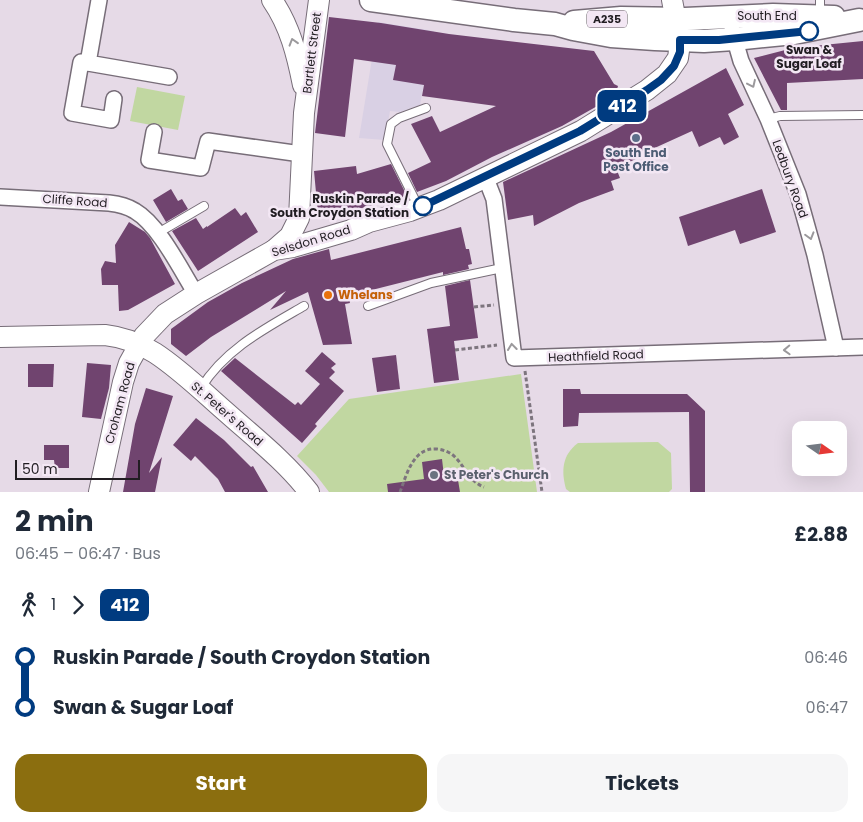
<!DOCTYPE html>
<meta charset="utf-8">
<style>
body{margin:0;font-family:Poppins,sans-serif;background:#f6f6f7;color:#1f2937;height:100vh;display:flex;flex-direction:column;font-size:19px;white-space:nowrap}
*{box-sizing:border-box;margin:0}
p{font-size:16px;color:#747a83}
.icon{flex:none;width:28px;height:28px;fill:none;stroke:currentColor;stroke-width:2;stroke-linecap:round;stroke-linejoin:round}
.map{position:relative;height:492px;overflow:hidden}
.side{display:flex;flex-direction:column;background:#fff;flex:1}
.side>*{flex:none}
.badge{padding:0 10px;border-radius:8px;font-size:18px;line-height:32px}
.needle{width:32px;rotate:104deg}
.tools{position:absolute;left:792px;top:421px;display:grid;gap:10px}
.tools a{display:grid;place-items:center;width:55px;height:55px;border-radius:10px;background:#fff;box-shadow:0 5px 20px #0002;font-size:25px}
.scale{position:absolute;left:15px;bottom:12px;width:125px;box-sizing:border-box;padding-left:5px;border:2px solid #211d22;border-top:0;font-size:14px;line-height:18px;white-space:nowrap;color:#211d22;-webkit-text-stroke:4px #f3e7f4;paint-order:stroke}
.map>.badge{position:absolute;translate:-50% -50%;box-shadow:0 0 0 2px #fff}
.legs{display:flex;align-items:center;gap:8px;height:55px;padding:0 15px;font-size:16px}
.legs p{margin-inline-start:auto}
.summary{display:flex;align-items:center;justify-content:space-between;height:85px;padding:0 15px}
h1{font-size:28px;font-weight:700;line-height:38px}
.action{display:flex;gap:10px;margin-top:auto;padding:10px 15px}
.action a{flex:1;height:58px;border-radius:15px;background:#8b6e0f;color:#fff;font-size:20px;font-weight:700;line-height:58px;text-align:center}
.action a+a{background:#f6f6f7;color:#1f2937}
ul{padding:0 15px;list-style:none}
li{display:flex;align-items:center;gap:18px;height:50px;font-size:19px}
li i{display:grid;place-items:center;width:8px;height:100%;margin:0 6px;background:currentColor}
li i::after{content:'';width:12px;height:12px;margin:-6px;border:4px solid;border-radius:50%;background:#fff}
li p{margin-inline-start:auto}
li:first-child i{background:linear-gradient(#0000 50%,currentColor 0)}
li:last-child i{background:linear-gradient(currentColor 50%,#0000 0)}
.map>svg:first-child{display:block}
.commercial{fill:#d9d0e4}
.green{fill:#c1d7a1}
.building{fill:#70446f}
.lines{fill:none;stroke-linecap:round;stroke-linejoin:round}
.service-casing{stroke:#776d78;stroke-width:10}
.minor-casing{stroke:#776d78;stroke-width:18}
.secondary-casing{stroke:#776d78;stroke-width:22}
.primary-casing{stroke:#776d78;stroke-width:25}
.path{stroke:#7d757e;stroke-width:3;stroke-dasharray:4 2.5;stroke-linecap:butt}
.service{stroke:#fff;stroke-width:8}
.minor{stroke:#fff;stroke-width:15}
.secondary{stroke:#fff;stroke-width:20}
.primary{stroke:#fff;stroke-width:22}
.oneway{stroke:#9b999c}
.line-1-casing{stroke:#fff;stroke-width:11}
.line-1{stroke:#003b80;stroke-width:8}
.stop-1-dot{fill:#fff;stroke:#003b80;stroke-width:2.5}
.service-dot{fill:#5c6f8a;stroke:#f3e7f4;stroke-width:2}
.food-dot{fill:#e8710a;stroke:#f3e7f4;stroke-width:2}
.worship-dot{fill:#6b7280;stroke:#f3e7f4;stroke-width:2}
.labels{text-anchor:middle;stroke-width:5;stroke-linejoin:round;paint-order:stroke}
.shield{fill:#f3e7f4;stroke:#605a61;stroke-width:1}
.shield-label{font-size:11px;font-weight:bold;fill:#211d22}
.street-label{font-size:12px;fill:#211d22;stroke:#f3e7f4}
.stop-label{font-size:12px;font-weight:bold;fill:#211d22;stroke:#f3e7f4}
.service-label{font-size:12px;font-weight:bold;fill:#4e5e75;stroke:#f3e7f4}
.food-label{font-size:12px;font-weight:bold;fill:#c56008;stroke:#f3e7f4;text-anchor:start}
.worship-label{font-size:12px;font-weight:bold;fill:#5b616d;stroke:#f3e7f4;text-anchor:start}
</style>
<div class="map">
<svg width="863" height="492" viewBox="0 0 863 492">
<rect width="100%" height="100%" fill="#e6dae7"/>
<polygon class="commercial" points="378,22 434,31 420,105 400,112 390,111 385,140 359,138"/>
<g class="green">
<polygon points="137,87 185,96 178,130 130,121"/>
<polygon points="521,374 537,492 329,492 316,475 297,456 349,399"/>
<path d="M 658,442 L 671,453 L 672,489 L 669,492 L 570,492 L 566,489 C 561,471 562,455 578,443 Z"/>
</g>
<g class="building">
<polygon points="329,17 381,23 449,34 594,51 614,84 618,86 615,96 562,126 492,157 446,181 417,192 408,173 431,162 411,124 432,116 440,132 496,106 422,96 424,85 393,80 396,65 354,59 345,137 315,133"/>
<polygon points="863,41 863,79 787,83 787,110 781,110 754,58 793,48"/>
<polygon points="726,68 744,105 728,114 739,137 724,145 720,137 699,147 692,131 648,151 649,153 616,168 620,178 611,181 614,190 579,203 534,226 533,215 508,220 503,182 611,132"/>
<polygon points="391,164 407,196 362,208 318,214 314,171 356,166 357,174"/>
<polygon points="171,189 178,201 182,199 188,209 166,222 153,200"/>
<polygon points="762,189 776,232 740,244 735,230 688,246 679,217"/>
<polygon points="235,208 241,216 246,212 258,232 198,271 172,231 196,218 203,229 207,226 207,227"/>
<polygon points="129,222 145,232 150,238 175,284 128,310 119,311 118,285 102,285 101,269 105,261 116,263 115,245"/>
<polygon points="461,227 466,249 469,249 472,264 468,265 469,269 443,275 443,272 348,296 350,303 345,304 352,344 323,345 308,292 270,310 286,291 211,337 186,356 171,344 171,329 208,302 242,283 293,259 329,249 331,260"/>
<polygon points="470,280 478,338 454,341 459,380 434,383 427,329 450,326 445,286"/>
<polygon points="322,352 336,364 331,368 335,372 329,378 344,391 315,424 317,426 302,443 221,371 235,358 295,405 298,402 301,405 320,384 305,371"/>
<polygon points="396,355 400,389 377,392 372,358"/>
<polygon points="87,363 111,365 109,388 101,419 82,417"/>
<polygon points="28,364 54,364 53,387 28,387"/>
<polygon points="146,388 173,396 149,473 162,457 155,492 123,492 135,424"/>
<polygon points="563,389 580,389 581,394 687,394 705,411 705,492 690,492 689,412 579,413 578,426 563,427"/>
<polygon points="196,418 224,440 251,467 253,466 268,492 225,492 218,479 195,456 191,461 173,445"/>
<polygon points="44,445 69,445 69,468 55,468 54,460 44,460"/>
<polygon points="442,459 444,476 457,474 460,492 388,492 387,484 424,479 422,462"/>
</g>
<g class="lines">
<g class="service-casing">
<g id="service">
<polyline points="820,0 820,14"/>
<polyline points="768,119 780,116 863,115"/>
<polyline points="418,206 387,144 391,124 399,118 426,108"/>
<polyline points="158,233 204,206"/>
<polyline points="368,306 431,283 502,268"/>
<path d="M 201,388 C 225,349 266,328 304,306"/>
</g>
</g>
<g class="minor-casing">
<g id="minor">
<polyline points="99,0 88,63 169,77"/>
<polyline points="732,30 741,61 768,119 798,194 815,255 836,348"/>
<polyline points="88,63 81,62 72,113 111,120 114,99"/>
<polyline points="154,132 149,160 201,168 208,141 301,154"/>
<polyline points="485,176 494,199 514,358 863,347"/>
<path d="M 0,197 L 109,203 C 118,204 127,206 135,211 C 159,225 181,270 196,294"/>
</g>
</g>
<g class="secondary-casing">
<g id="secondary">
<path d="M 272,0 C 290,26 297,55 303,85"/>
<polyline points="274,250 290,236 299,218 304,113 319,0"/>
<path d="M 0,337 L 105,335 C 123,337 141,344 155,353 C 181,370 203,392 226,412 C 254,437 286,462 309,492"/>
<polyline points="99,492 123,382 129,363 144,336 165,314 196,294 274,250 293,247 351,230 369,222 410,211 439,200 581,131 647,90 667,74 678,58 680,43 672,0"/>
</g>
</g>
<g class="primary-casing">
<g id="primary">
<polyline points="371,0 514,20 555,24 573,29 611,36 655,39 704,41 734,39 794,33 859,20"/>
<polyline points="574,22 621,18 685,19 773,15 834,17"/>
</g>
</g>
<g class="path">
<polyline points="474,307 494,305"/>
<polyline points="455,350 497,345"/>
<polyline points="525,371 542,492"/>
<path d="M 400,492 C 407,474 413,447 437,449 C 444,450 450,452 455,457 C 465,467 470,482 484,487"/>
</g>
<use href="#service" class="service"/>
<use href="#minor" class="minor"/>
<use href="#secondary" class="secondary"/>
<use href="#primary" class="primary"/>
</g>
<defs><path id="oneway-chevron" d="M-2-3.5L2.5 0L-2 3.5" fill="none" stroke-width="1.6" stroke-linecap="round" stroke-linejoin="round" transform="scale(1.25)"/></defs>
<g class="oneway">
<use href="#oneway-chevron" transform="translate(293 42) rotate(-107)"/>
<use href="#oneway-chevron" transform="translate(752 84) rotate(65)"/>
<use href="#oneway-chevron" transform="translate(810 236) rotate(74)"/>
<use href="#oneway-chevron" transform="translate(512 347) rotate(-97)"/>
<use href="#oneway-chevron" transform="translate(787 350) rotate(178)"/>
</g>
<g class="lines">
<g class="line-1-casing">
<polyline id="line-1" points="423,206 580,131 647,90 661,80 674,66 680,52 680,40 719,40 809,31"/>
</g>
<use href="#line-1" class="line-1"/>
</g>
<g class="stop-1-dot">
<circle cx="809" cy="31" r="9"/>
<circle cx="423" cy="206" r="9"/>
</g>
<circle class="service-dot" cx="636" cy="138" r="5"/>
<circle class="food-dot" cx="328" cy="295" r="5"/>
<circle class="worship-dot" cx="434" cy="475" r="5"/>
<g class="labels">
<rect class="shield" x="587" y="10.5" width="40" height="17" rx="4"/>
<g class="shield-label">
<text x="607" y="23">A235</text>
</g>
<g class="street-label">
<text x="767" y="20">South End</text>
<text transform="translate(312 53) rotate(-83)" y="4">Bartlett Street</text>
<text transform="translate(790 179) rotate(70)" y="4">Ledbury Road</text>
<text transform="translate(75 201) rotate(4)" y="4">Cliffe Road</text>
<text transform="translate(311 241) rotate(-17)" y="4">Selsdon Road</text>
<text transform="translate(596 356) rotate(-2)" y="4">Heathfield Road</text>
<text transform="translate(120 403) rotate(-75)" y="4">Croham Road</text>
<text transform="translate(227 414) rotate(41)" y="4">St. Peter's Road</text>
</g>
<g class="stop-label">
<text x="809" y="54">Swan &amp;<tspan x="809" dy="14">Sugar Loaf</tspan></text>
<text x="409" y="203" text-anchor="end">Ruskin Parade /<tspan x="409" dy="14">South Croydon Station</tspan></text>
</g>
<g class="service-label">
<text x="636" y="157">South End<tspan x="636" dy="14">Post Office</tspan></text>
</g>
<g class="food-label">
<text x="338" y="299">Whelans</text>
</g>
<g class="worship-label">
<text x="444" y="479">St Peter's Church</text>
</g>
</g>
</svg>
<div class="tools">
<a><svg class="needle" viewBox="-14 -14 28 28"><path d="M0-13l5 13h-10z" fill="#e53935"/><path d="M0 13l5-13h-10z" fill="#747a83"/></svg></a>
</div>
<div class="scale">50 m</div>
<b class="badge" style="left:622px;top:106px;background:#003b80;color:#fff">412</b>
</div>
<section class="side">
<div class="summary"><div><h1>2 min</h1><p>06:45 – 06:47 · Bus</p></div><b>£2.88</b></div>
<div class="legs"><svg class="icon" aria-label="walk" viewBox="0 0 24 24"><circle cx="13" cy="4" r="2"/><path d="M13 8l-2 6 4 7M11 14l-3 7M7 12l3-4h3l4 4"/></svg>1<svg class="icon" aria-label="forward" viewBox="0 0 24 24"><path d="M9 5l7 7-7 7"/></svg><b class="badge" style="background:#003b80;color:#fff">412</b></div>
<ul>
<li><i style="color:#003b80"></i><b>Ruskin Parade / South Croydon Station</b><p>06:46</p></li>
<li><i style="color:#003b80"></i><b>Swan &amp; Sugar Loaf</b><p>06:47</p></li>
</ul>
<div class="action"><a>Start</a><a>Tickets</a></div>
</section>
